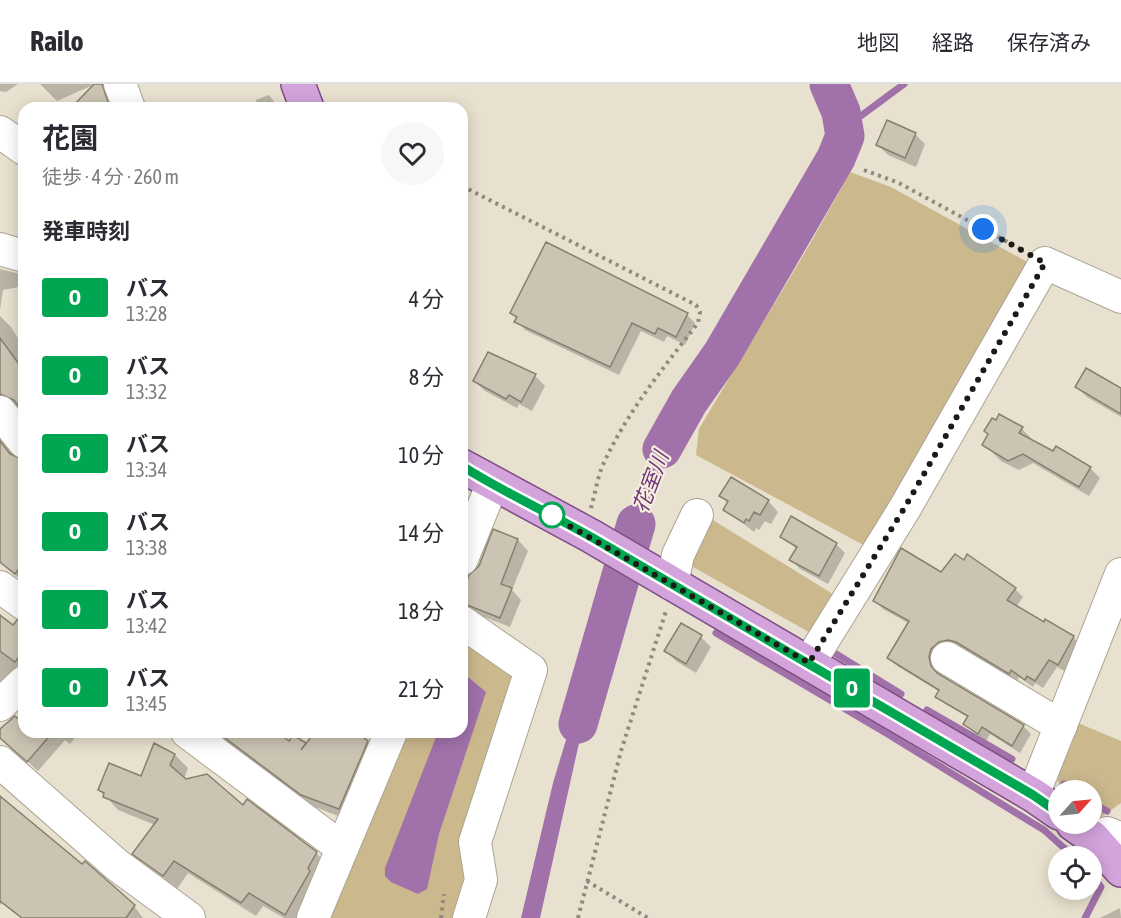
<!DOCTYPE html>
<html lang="ja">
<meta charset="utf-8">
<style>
body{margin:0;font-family:"Asap Condensed","Noto Sans JP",sans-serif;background:#f7f7f7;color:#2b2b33;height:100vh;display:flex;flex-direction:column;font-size:22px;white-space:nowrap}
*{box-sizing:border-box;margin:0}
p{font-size:20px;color:#7c7c81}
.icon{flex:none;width:33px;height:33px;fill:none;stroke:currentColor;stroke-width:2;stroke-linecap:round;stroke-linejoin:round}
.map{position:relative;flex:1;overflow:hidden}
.panel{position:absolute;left:18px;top:18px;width:450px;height:636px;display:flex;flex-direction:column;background:#fff;border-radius:18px;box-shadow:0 3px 15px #0003}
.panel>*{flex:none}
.badge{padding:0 12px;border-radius:4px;font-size:21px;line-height:39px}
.needle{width:39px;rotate:63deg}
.buttons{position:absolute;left:1048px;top:696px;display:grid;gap:12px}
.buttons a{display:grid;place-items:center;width:54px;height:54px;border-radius:50%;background:#fff;box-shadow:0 3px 15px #0003;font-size:30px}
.you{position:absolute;width:30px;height:30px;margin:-15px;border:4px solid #fff;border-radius:50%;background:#1a73e8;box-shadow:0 0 0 9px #1a73e833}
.map>.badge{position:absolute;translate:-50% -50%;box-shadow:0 0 0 3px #fff}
h2{padding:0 24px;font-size:22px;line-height:54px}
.round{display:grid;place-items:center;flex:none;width:63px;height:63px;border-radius:32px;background:#f7f7f7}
.overview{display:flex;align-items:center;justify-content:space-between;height:102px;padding:0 24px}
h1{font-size:28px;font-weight:700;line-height:45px}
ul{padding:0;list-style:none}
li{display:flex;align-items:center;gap:18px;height:78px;padding:0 24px}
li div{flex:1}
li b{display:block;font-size:22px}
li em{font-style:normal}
li .badge{min-width:66px;font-weight:700;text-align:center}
header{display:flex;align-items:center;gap:36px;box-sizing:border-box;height:84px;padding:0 30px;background:#fff;border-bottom:2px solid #e1e1e2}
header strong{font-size:28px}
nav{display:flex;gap:33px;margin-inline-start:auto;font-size:21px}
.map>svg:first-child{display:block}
.green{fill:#cbb88d}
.water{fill:#a172aa}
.pier{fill:#e8e1cf}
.shadow{fill:#0003}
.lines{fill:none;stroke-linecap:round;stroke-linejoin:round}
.stream{stroke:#a172aa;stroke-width:7}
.river{stroke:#a172aa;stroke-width:39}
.building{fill:#ccc4b3;stroke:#867f6f;stroke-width:1.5}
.minor-casing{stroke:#aba493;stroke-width:34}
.major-casing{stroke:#7f4c86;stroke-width:36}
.path{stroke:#8f8a7d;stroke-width:4;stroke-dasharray:3 4.5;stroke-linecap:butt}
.minor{stroke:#fff;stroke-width:32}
.major{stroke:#d3a4dc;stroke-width:33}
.line-casing{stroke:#fff;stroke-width:14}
.line{stroke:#00a651;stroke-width:9}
.walk{stroke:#1c1a13;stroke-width:6;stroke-dasharray:0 10.8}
.stop-dot{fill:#fff;stroke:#00a651;stroke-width:3}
.labels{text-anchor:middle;stroke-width:4.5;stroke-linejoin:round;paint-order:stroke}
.water-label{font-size:21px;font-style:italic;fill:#70347b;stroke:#f6eedc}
</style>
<header>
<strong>Railo</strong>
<nav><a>地図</a><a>経路</a><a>保存済み</a></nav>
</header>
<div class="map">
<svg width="1121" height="834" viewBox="0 0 1121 834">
<rect width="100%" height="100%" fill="#e8e1cf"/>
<g class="green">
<path d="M 850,88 L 891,103 L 1029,179 L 869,464 L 696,371 L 699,345 C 749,260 803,176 850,88 Z"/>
<polygon points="708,433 836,512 816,552 686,479"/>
<polygon points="462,552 517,591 463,834 326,834 404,648 462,648"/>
<polygon points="1078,639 1121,657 1121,719 1098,735 1092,730 1092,706 1062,706 1053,686"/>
</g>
<g class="water">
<polygon points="682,314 695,322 667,371 645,434 618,484 540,834 521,834 553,699 618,484 638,403 654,364"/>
<polygon points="462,593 468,593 486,608 439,750 427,805 418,810 391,798 385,792 385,784 438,648 462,648"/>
</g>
<polygon class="pier" points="627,434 643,444 621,485 615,482"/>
<g class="shadow">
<polygon points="0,0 18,0 6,8 0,7"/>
<polygon points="40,0 92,0 93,1 57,17"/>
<polygon points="102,1 111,10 116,24 73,24"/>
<polygon points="269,11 279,24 258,24 256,16"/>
<polygon points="915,50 925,60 916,83 888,71 878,61"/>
<polygon points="0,185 24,191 24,202 3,206 0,226"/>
<polygon points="512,229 687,231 695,239 685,261 667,252 664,258 641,247 619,291 525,246"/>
<polygon points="0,232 11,243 24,264 24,327 11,324 0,331"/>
<polygon points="489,270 535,292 545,302 532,327 519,320 517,324 485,307 475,297"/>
<polygon points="1077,303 1121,306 1121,333 1087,313"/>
<polygon points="1022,345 1031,354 1030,357 1090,384 1100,394 1089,412 1033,379 1019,386 1001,377 984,360"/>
<polygon points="0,353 24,383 24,499 2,478 0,468"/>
<polygon points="732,395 768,417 778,428 771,440 765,437 759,446 756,444 754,448 725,425 728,419 721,412"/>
<polygon points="494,447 518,456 528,467 512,506 521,516 510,543 471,528 462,519"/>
<polygon points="781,452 836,460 845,469 828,500 800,485 791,475 797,465"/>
<polygon points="942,490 1015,505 1023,513 1016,523 1073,553 1081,561 1066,588 1057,583 1043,604 1035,599 1033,603 1019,593 1017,597 965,566 956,564 937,582 939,592 1023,642 1031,650 1020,669 990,650 986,657 973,648 965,640 969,634 945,620 937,612 940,608 897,582 889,574 910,540 883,525 875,517"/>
<polygon points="0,532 13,543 24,539 24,586 0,609"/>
<polygon points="701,553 711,563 696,589 676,577 666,567"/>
<polygon points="24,642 24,648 80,648 70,660 65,656 38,687 0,652 0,648"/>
<polygon points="215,648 275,648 289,659 306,662 316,648 365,648 361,653 379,670 351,737 315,723"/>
<polygon points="175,671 188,684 184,695 243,723 316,769 330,783 304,834 284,834 263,822 256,832 188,789 177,805 134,770 155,741 118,726 100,706 142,694"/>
<polygon points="0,714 134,822 143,834 21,834 2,819 0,821"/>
<polygon points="1120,824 1121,834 1100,834"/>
</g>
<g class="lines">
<g class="stream">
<polyline points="845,52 858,34 904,0"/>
<polyline points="716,549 886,649 1044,746 1073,772"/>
<polyline points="828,565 901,610"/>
<polyline points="927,626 1012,675"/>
<polyline points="1064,700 1073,706"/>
<polyline points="1092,719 1107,727"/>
<polyline points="1085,834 1101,803 1092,791"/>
</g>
<g class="river">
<polyline points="662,365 689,317 722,270 836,74 845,52 841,28 829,0"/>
<polyline points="578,640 636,440"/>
</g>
</g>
<g class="building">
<polygon points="94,0 102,0 110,24 71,24"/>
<polygon points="887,36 916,49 905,74 876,61"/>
<polygon points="546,158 688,229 676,253 658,244 655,250 632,239 610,283 514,238 517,233 510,229"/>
<polygon points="0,254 24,287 24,329 14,316 0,310"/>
<polygon points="488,268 536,290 521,318 509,311 506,315 473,297"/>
<polygon points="1086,284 1121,304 1121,330 1075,303"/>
<polygon points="999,330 1023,343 1019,349 1053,367 1056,362 1091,383 1079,403 1023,370 1008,377 982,361 988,350 984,347 992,334 996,336"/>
<polygon points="0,357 10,370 24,376 24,478 15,490 0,478"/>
<polygon points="731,393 769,416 760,431 754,428 749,437 746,435 744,439 723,426 728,417 719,412"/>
<polygon points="791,432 837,459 819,492 789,476 797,463 780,453"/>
<polygon points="493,445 518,455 501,500 512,504 500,534 462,519 462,510 469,491 479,482"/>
<polygon points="901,464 941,488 955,470 964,476 967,470 1016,504 1007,516 1044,538 1045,535 1074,552 1058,581 1049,576 1035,597 1027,592 1025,596 1011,586 1009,590 956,558 948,556 939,558 931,565 929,573 931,582 937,589 1024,641 1012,662 982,643 978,650 963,640 968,632 935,613 939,606 887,574 909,537 873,517"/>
<polygon points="0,531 13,541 17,536 24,538 24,567 15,578 0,567"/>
<polygon points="681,539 702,551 686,580 664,567"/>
<polygon points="15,632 24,640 24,648 53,648 27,678 0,654 0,645"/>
<polygon points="217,648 277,648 289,657 293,651 306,659 301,666 315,648 356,648 368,657 339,725 301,711"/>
<polygon points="154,659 175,670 170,681 186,695 207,690 243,721 247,715 317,768 308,784 310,787 285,831 249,809 241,819 174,777 163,792 132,770 158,735 103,713 104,709 98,706 109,679 141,692"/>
<polygon points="0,712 82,780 85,777 135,821 126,834 22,834 0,817"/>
</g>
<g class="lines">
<g class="minor-casing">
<g id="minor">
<polyline points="120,0 129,24"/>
<polyline points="0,48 24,65"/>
<polyline points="0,165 24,172"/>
<polyline points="0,328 24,358"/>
<polyline points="462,475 492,401"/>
<polyline points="672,500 678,471 697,431"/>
<polyline points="0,503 24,520"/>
<polyline points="462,538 531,586 475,758 481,796 469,834"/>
<polyline points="947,574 1061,642"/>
<polyline points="809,579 905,424 1045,179 1121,213"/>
<polyline points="0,621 24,598"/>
<polyline points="187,648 342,764"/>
<polyline points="0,678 117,781 189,834"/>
<polyline points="1033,711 1121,490"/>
<polyline points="1093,754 1107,749 1121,755"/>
<polyline points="313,834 391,648"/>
</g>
</g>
<g class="major-casing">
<g id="major">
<polyline points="298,0 307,24"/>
<polyline points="462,382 591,452 1033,711 1059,729"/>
<polyline points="1073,740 1093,754 1121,786"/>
</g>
</g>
<g class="path">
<polyline points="864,86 899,99 1024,167"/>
<path d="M 462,102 L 696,221 L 700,228 L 698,239 C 663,284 625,331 602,383 C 597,396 595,410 591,424"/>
<polyline points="587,797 648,834"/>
<polyline points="441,834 444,810"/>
<polyline points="578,834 621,667 666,527"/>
</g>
<use href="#minor" class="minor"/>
<use href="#major" class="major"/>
</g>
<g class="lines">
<g class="line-casing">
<path id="line" d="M 462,382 C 508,411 558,433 605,461 C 748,544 891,627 1033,711 L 1059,729"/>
</g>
<use href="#line" class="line"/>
<polyline class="walk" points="552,431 547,429 809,579 905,423 1045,179 983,145"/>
</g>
<circle class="stop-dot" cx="552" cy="431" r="12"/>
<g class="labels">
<g class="water-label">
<text transform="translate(651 398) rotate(-69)" y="7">花室川</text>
</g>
</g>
</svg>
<div class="buttons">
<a><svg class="needle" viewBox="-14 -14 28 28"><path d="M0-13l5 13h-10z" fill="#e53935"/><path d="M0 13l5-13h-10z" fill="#7c7c81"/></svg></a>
<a><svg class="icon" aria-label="locate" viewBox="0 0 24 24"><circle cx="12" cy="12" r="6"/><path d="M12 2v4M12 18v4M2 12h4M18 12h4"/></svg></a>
</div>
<div class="you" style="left:983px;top:145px"></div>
<b class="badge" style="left:852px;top:604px;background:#00a651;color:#fff">O</b>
<section class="panel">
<div class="overview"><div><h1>花園</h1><p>徒歩 · 4 分 · 260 m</p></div><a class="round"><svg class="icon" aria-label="heart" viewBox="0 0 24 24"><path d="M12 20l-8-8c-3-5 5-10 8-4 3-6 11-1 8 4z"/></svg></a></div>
<h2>発車時刻</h2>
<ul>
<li><span class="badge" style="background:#00a651;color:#fff">O</span><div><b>バス</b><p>13:28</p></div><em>4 分</em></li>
<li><span class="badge" style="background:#00a651;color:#fff">O</span><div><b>バス</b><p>13:32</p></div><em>8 分</em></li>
<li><span class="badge" style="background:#00a651;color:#fff">O</span><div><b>バス</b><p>13:34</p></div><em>10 分</em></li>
<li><span class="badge" style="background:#00a651;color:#fff">O</span><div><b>バス</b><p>13:38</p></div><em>14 分</em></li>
<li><span class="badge" style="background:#00a651;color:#fff">O</span><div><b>バス</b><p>13:42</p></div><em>18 分</em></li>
<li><span class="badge" style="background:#00a651;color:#fff">O</span><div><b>バス</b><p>13:45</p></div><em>21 分</em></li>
</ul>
</section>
</div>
